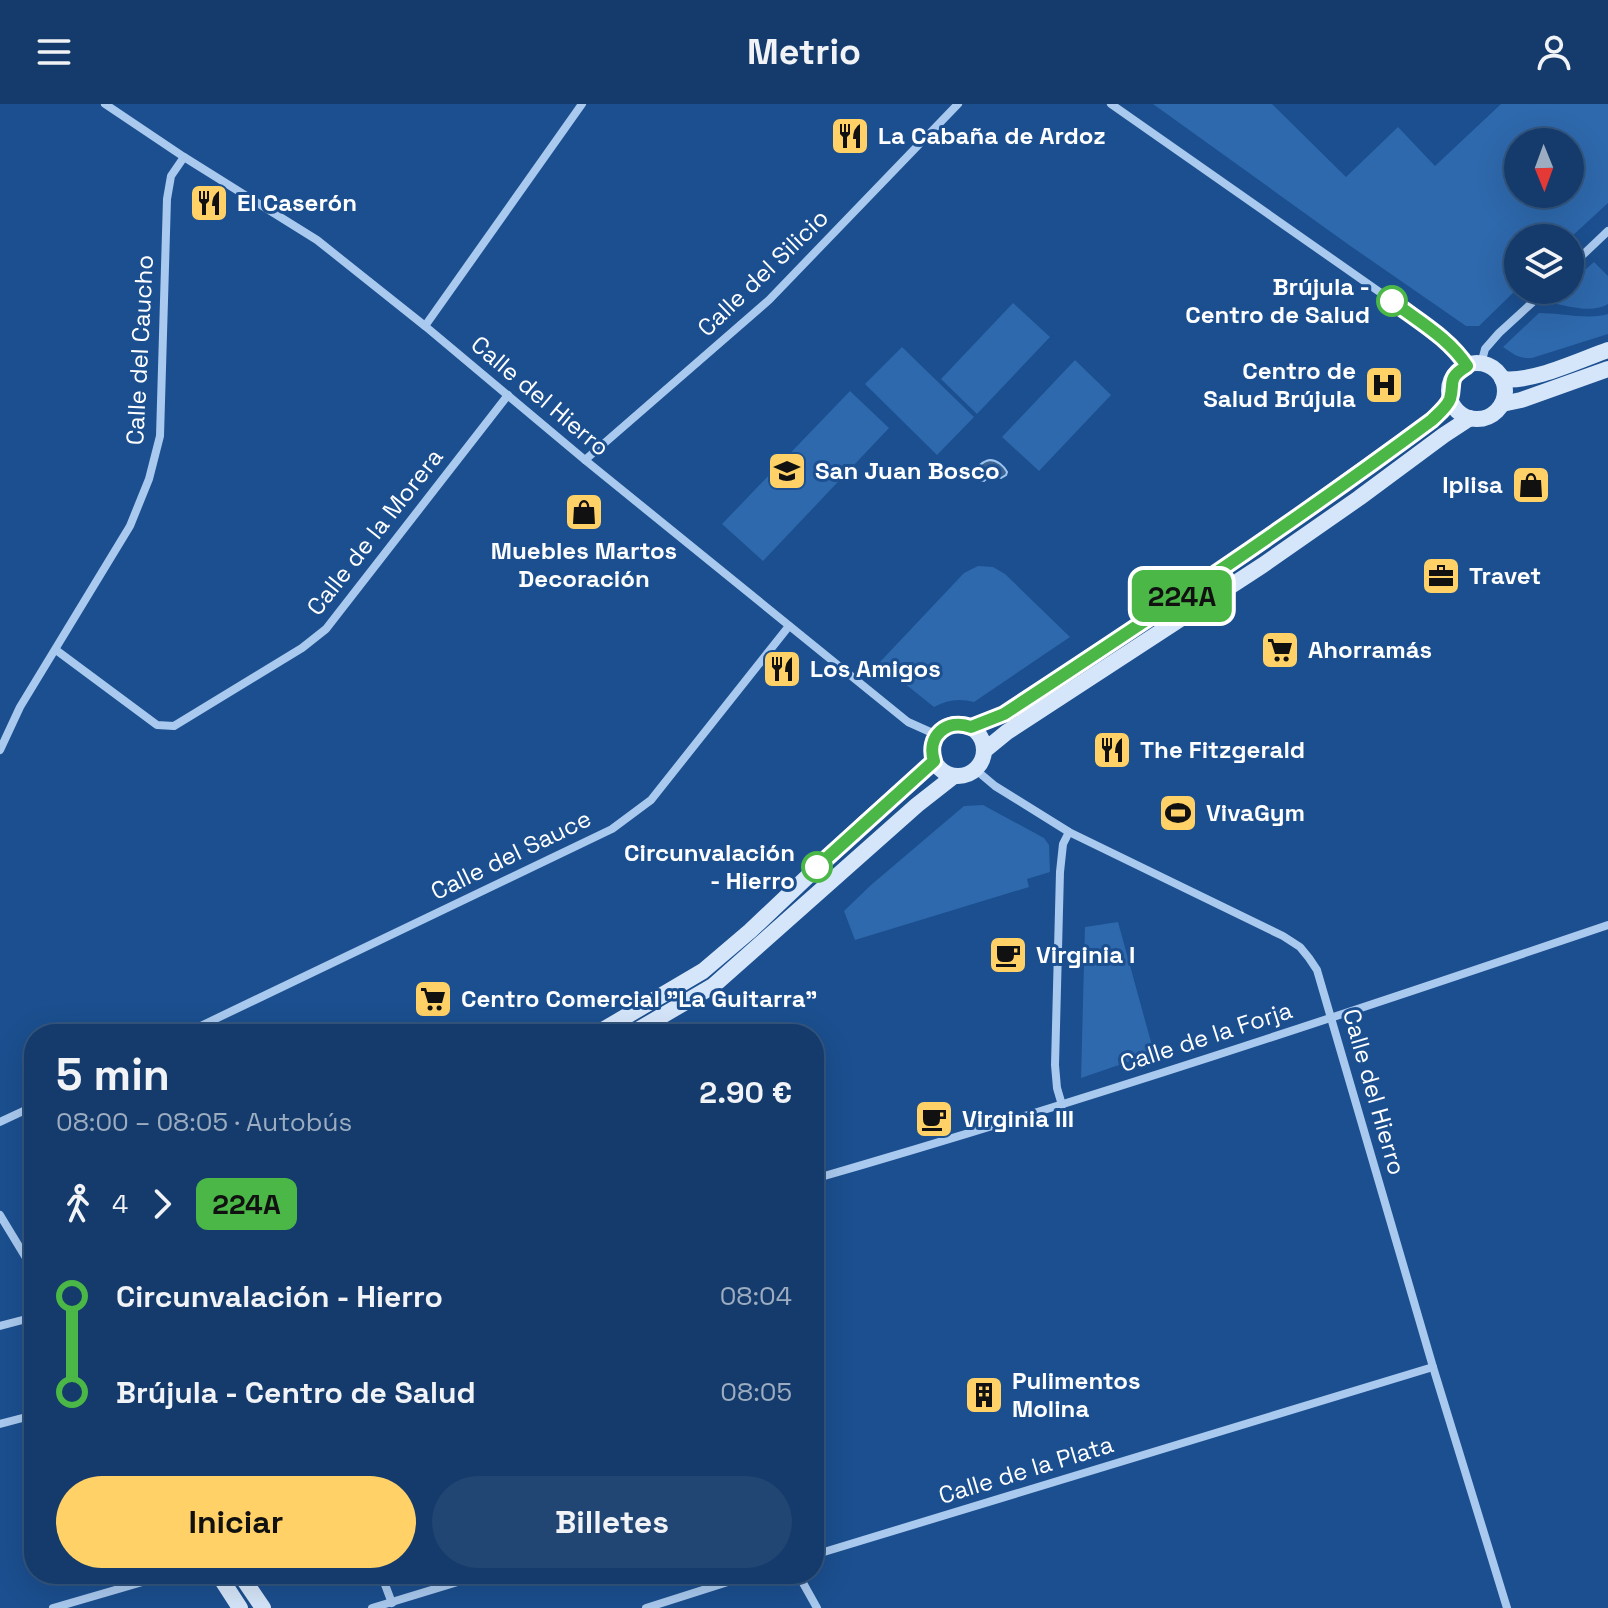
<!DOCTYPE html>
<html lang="es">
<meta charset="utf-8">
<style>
body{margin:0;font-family:"Space Grotesk",sans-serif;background:#214673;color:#f1f3f6;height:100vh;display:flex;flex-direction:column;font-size:30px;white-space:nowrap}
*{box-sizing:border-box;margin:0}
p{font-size:26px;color:#9dadc1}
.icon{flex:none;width:44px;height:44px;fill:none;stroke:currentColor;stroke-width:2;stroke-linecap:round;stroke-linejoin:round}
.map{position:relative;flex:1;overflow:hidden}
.drawer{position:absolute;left:24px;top:920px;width:800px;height:560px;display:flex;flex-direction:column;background:#143b6b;border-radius:32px;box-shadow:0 8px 32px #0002,0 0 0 2px #33557e}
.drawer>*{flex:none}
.badge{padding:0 16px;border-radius:12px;font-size:28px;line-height:52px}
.needle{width:52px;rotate:179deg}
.buttons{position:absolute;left:1504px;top:24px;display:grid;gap:16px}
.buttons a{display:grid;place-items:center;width:80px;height:80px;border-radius:50%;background:#143b6b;box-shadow:0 8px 32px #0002,0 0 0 2px #33557e;font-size:40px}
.map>.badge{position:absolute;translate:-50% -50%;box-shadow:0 0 0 4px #fff}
.legs{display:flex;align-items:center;gap:12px;height:88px;padding:0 32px;font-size:26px}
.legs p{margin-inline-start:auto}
.head{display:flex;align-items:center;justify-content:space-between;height:136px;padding:0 32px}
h1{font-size:44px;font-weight:800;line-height:60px}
.action{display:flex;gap:16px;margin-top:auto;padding:16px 32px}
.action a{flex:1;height:92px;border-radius:48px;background:#ffd166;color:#111;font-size:32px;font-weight:800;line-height:92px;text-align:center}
.action a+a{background:#214673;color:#f1f3f6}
ul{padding:0 32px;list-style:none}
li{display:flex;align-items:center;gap:28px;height:96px;font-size:30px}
li i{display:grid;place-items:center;width:12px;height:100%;margin:0 10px;background:currentColor}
li i::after{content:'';width:20px;height:20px;margin:-10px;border:6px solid;border-radius:50%;background:#143b6b}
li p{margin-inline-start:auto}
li:first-child i{background:linear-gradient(#0000 50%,currentColor 0)}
li:last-child i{background:linear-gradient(currentColor 50%,#0000 0)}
header{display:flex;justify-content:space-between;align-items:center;height:104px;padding:0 32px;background:#143b6b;font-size:36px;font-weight:800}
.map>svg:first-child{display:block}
.green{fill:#2e69ad;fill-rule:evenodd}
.water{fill:#3c6290;stroke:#9cc4f0;stroke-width:2}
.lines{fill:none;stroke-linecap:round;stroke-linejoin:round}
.street{stroke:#a9c9ee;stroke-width:8}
.secondary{stroke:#d6e6fa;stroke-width:16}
.line-1-casing{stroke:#fff;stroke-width:18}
.line-1{stroke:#4ab747;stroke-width:12}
.stop-1-dot{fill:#fff;stroke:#4ab747;stroke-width:4}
.labels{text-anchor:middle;stroke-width:6;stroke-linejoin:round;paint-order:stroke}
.poi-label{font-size:24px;font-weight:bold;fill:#fff;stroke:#1b4f8f;text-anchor:start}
.street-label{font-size:24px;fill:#fff;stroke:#1b4f8f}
.stop-label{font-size:24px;font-weight:bold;fill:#fff;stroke:#1b4f8f;text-anchor:end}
</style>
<header><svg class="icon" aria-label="menu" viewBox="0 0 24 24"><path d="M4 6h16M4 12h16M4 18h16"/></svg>Metrio<svg class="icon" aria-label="person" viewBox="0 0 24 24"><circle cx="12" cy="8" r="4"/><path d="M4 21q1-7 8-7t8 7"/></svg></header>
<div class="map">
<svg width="1608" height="1504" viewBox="0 0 1608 1504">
<rect width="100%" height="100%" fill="#1b4f8f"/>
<g class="green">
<path d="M 1153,0 L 1272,0 L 1346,73 L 1398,23 L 1435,62 L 1501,0 L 1608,0 L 1608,99 L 1570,134 L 1518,134 L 1518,184 L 1479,222 L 1466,222 L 1349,141 ZM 1518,38 L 1570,38 L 1570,90 L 1518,90 Z"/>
<path d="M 1594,158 L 1608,172 L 1608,200 C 1592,210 1567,202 1549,198 L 1563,186 L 1570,186 L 1570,179 Z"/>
<polygon points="1013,199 1050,233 977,310 941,275"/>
<path d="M 1539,209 C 1562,209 1586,216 1608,210 L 1608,230 L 1532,254 C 1519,255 1513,250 1503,243 Z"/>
<polygon points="902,243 974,313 937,351 865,280"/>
<polygon points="1075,256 1111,291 1039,367 1002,333"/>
<polygon points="850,287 889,324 763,457 722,420"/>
<path d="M 978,462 L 993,463 L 1005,470 L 1070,533 L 974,598 C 959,594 947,596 934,603 L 879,559 L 964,469 Z"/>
<polygon points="983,701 1044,734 1049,741 1050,768 1027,775 1029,783 855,836 844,807 871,781 964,702"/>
<polygon points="1118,818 1154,949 1081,974 1085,823"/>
</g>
<path class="water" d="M 990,356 C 997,356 1004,362 1007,368 L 1006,371 L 1001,374 L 990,372 L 984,377 L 980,376 L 975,370 C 976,363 983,357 990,356 Z"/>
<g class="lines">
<g class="street">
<polyline points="105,0 184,53 317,136 425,222 585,356 908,618 937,631"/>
<polyline points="1111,0 1391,196 1445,236 1458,248 1467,262"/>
<polyline points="1570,163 1608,127"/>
<polyline points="425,222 582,0"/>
<polyline points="1481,260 1485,245 1499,229 1546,186"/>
<polyline points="585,356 769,196 958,0"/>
<polyline points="56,546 157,621 174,622 302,544 326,525 508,291"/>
<polyline points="0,646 20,603 130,422 149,375 160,332 167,95 171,72 184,53"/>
<polyline points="976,666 995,682 1069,728 1283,832 1300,843 1309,854 1317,866 1324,890 1433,1263 1507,1504"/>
<polyline points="184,930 612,725 651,696 789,522"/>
<polyline points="1062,1001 1057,984 1055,961 1060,768 1063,740 1069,728"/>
<polyline points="0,1018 34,1002"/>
<path d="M 814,1075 C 1081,998 1345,910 1608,821"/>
<polyline points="0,1111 34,1167"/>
<polyline points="0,1222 34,1213"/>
<polyline points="0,1320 34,1311"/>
<polyline points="814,1451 1433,1263"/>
<polyline points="381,1470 392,1499"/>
<polyline points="798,1470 817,1504"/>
<polyline points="53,1504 170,1470"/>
<polyline points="372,1504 484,1470"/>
<polyline points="646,1504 753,1470"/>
</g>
<g class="secondary">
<circle cx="1477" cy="287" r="28"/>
<path d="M 1502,275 C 1532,279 1579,256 1608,246"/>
<polyline points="1502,300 1521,296 1608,265"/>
<circle cx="958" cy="646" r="26"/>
<polyline points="971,623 1004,610 1252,445 1432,316 1444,304 1450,294"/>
<polyline points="985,646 1007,628 1263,461 1359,394 1444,331 1470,314"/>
<polyline points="596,930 703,867 750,827 862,721 934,657"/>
<polyline points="631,930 713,882 917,701 954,672"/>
<polyline points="218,1470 240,1504"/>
<polyline points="240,1470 263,1504"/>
</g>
</g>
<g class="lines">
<g class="line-1-casing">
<path id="line-1" d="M 817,763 L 934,657 C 926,632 947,614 971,623 L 1004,610 C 1149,515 1293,419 1432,316 C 1438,310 1447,303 1450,295 C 1455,278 1446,275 1467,262 C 1449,234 1418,217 1392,197"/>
</g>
<use href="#line-1" class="line-1"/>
</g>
<defs>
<g id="restaurant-square" transform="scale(2)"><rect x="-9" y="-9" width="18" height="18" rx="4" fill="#ffd166" stroke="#1b4f8f"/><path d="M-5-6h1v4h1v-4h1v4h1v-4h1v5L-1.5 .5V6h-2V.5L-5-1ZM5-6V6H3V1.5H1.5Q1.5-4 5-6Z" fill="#111"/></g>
<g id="hospital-square" transform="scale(2)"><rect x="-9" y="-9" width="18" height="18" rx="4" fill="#ffd166" stroke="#1b4f8f"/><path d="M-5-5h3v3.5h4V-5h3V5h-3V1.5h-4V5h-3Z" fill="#111"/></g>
<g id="school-square" transform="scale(2)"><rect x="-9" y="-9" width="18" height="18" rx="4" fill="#ffd166" stroke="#1b4f8f"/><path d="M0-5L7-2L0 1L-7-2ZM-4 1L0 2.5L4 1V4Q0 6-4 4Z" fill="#111"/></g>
<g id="shop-square" transform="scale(2)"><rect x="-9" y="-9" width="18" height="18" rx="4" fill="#ffd166" stroke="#1b4f8f"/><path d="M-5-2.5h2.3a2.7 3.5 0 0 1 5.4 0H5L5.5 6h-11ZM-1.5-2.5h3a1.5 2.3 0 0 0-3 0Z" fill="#111"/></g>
<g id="office-square" transform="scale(2)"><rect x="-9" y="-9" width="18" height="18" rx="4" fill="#ffd166" stroke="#1b4f8f"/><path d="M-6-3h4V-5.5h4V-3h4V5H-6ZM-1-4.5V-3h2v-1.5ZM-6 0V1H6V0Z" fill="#111"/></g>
<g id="supermarket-square" transform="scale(2)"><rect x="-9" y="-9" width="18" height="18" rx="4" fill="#ffd166" stroke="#1b4f8f"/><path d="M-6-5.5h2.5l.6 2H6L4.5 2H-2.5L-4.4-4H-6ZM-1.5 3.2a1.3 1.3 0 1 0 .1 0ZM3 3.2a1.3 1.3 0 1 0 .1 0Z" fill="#111"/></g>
<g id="stadium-square" transform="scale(2)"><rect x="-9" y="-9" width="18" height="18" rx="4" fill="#ffd166" stroke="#1b4f8f"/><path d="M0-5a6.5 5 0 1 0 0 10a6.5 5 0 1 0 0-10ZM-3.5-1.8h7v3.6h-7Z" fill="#111"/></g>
<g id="cafe-square" transform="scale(2)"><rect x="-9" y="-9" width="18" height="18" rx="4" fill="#ffd166" stroke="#1b4f8f"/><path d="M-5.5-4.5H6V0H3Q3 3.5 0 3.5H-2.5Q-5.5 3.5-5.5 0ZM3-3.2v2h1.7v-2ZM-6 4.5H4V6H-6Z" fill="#111"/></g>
<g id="building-square" transform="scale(2)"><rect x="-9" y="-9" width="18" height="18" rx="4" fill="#ffd166" stroke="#1b4f8f"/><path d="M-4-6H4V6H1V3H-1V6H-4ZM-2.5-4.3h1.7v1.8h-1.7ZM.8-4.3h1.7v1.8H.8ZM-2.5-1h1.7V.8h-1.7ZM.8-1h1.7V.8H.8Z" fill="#111"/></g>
</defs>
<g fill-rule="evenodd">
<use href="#restaurant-square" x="850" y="32"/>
<use href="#restaurant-square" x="209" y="99"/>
<use href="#hospital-square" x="1384" y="281"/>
<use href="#school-square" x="787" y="367"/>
<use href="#shop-square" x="1531" y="381"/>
<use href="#shop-square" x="584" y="408"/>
<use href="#office-square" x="1441" y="472"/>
<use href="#supermarket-square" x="1280" y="546"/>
<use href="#restaurant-square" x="782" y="565"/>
<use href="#restaurant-square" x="1112" y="646"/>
<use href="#stadium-square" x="1178" y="709"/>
<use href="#cafe-square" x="1008" y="851"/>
<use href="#supermarket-square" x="433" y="895"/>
<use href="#cafe-square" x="934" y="1015"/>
<use href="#building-square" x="984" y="1291"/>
</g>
<g class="stop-1-dot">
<circle cx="1392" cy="197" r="14"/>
<circle cx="817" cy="763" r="14"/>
</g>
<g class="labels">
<g class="poi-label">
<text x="878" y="40">La Cabaña de Ardoz</text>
<text x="237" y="107">El Caserón</text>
<text x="1356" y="275" text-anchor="end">Centro de<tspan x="1356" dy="28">Salud Brújula</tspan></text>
<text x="815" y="375">San Juan Bosco</text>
<text x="1503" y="389" text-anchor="end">Iplisa</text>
<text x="584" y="455" text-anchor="middle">Muebles Martos<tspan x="584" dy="28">Decoración</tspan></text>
<text x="1469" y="480">Travet</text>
<text x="1308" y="554">Ahorramás</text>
<text x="810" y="573">Los Amigos</text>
<text x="1140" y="654">The Fitzgerald</text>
<text x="1206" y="717">VivaGym</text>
<text x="1036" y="859">Virginia I</text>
<text x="461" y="903">Centro Comercial "La Guitarra"</text>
<text x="962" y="1023">Virginia III</text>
<text x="1012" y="1285">Pulimentos<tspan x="1012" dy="28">Molina</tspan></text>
</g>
<g class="street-label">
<text transform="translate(763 169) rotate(-44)" y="8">Calle del Silicio</text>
<text transform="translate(140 246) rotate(-87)" y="8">Calle del Caucho</text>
<text transform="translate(540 292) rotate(40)" y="8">Calle del Hierro</text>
<text transform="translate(375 428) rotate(-52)" y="8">Calle de la Morera</text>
<text transform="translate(511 751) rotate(-26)" y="8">Calle del Sauce</text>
<text transform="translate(1206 933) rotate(-18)" y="8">Calle de la Forja</text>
<text transform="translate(1374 988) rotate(74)" y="8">Calle del Hierro</text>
<text transform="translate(1026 1366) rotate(-17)" y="8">Calle de la Plata</text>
</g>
<g class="stop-label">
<text x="1370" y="191">Brújula -<tspan x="1370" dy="28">Centro de Salud</tspan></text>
<text x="795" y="757">Circunvalación<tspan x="795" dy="28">- Hierro</tspan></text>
</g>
</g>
</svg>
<div class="buttons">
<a><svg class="needle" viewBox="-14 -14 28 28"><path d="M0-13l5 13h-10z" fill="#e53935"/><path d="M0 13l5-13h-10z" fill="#9dadc1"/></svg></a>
<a><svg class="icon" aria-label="layers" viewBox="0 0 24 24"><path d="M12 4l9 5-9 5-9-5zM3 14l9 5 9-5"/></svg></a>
</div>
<b class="badge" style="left:1182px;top:492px;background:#4ab747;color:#111">224A</b>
<section class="drawer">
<div class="head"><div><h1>5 min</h1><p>08:00 – 08:05 · Autobús</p></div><b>2.90 €</b></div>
<div class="legs"><svg class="icon" aria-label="walk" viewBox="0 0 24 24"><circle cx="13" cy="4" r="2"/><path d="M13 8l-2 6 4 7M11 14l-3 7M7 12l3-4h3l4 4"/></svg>4<svg class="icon" aria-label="forward" viewBox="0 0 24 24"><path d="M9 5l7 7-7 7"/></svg><b class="badge" style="background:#4ab747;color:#111">224A</b></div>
<ul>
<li><i style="color:#4ab747"></i><b>Circunvalación - Hierro</b><p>08:04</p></li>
<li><i style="color:#4ab747"></i><b>Brújula - Centro de Salud</b><p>08:05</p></li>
</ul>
<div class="action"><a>Iniciar</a><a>Billetes</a></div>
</section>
</div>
